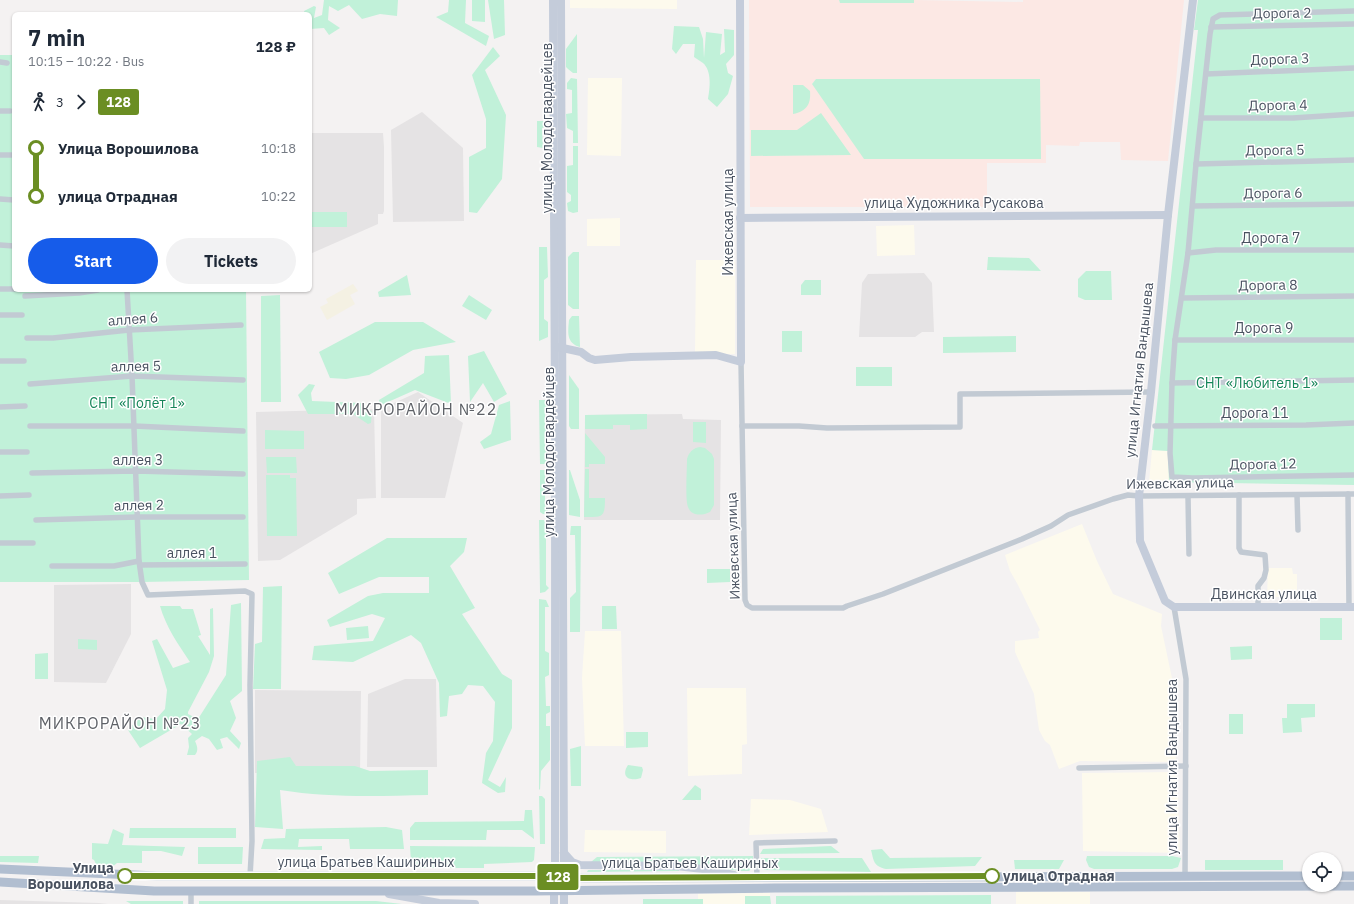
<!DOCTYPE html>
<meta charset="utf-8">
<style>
body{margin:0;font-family:"IBM Plex Sans",sans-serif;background:#f2f2f3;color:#1f2937;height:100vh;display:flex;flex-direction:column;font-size:15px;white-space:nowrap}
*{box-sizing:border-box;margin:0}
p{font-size:13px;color:#747a83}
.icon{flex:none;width:22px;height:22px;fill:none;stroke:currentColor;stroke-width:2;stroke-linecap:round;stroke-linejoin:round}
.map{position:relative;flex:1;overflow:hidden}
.drawer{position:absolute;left:12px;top:12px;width:300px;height:280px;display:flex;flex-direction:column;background:#fff;border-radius:6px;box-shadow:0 1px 3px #0004}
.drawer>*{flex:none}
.badge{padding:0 8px;border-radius:3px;font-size:14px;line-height:26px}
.controls{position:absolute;left:1302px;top:852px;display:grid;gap:8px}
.controls a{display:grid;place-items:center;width:40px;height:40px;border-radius:50%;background:#fff;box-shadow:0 1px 3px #0004;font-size:20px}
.map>.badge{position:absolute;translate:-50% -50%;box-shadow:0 0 0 2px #fff}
.legs{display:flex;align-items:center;gap:6px;height:44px;padding:0 16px;font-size:13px}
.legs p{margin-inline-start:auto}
.head{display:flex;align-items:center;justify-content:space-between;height:68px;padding:0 16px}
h1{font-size:22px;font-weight:700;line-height:30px}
.action{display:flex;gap:8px;margin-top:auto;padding:8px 16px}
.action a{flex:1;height:46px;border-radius:24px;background:#165cea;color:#fff;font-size:16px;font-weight:700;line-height:46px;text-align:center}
.action a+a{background:#f2f2f3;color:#1f2937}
ul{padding:0 16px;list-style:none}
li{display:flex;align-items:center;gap:14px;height:48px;font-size:15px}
li i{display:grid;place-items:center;width:6px;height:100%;margin:0 5px;background:currentColor}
li i::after{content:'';width:10px;height:10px;margin:-5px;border:3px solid;border-radius:50%;background:#fff}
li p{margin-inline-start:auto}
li:first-child i{background:linear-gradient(#0000 50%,currentColor 0)}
li:last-child i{background:linear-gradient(currentColor 50%,#0000 0)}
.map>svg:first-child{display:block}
.commercial{fill:#fdfaed}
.education{fill:#e5e3e4}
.medical{fill:#fce8e4;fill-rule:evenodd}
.green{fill:#c1f1d9}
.sand{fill:#f4f1e3}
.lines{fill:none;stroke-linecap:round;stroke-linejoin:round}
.street{stroke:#c2cad3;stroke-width:5.5}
.secondary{stroke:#c4ccda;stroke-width:8}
.primary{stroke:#b1bed0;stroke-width:9}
.line-1-casing{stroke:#fff;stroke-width:9}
.line-1{stroke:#6b8e23;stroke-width:6}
.stop-1-dot{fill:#fff;stroke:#6b8e23;stroke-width:2}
.labels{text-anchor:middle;stroke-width:3;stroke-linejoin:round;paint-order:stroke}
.street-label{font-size:14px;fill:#495260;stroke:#fff}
.park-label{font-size:14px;fill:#168559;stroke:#fff}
.stop-label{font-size:14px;font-weight:bold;fill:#495260;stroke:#fff;text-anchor:end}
.quarter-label{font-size:16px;letter-spacing:1px;fill:#5e6167;stroke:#fff}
</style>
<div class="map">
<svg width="1354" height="904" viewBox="0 0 1354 904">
<rect width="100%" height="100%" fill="#f4f2f2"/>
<g class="commercial">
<polygon points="570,0 677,0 677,9 570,8"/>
<polygon points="588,78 622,78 621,156 587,155"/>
<polygon points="620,218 620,246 587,246 587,219"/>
<polygon points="914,225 915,255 877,256 876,226"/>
<polygon points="696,260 735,260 735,354 695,354"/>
<polygon points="1152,450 1168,451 1169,482 1149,482"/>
<polygon points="1082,524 1097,561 1113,594 1162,614 1161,626 1173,683 1176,762 1080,761 1059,769 1050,745 1045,741 1039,730 1034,694 1015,652 1015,641 1039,638 1038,632 1040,630 1018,585 1010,571 1005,555"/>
<polygon points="1268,568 1292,568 1293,574 1297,574 1297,597 1267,597"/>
<polygon points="585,631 621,631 624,746 585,746 582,678"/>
<polygon points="687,688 746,688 747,744 742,745 742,774 688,776"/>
<polygon points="1177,772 1180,853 1083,851 1082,773"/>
<polygon points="751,799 790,800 821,809 828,832 749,835"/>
<polygon points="585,830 666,831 666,853 584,852"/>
<rect x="1016" y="892" width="74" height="12"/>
<polygon points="770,893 770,904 698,904 698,894"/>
</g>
<g class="education">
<polygon points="422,112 463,148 464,221 393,222 391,130"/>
<polygon points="310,133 383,133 384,147 384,211 383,214 378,214 378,224 310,254"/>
<polygon points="924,273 932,283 934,332 922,332 915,337 859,337 862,283 868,274"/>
<polygon points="418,392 463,423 445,498 381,498 381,409"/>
<polygon points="374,409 376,498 357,499 357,514 280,560 258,561 256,412"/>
<polygon points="682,414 683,419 721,420 720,520 584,520 585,415"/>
<polygon points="131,584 131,634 106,683 54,682 54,585"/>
<polygon points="405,679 436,679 437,767 367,767 368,694"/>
<polygon points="255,690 361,691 360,774 255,773"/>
<polygon points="0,900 99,903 108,904 0,904"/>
</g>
<path class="medical" d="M 749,0 L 839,0 L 840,3 L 914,3 L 914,0 L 1023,2 L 1023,0 L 1184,0 L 1168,161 L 1121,160 L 1120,142 L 1080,142 L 1079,146 L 1046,145 L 1046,163 L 987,163 L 987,207 L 750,207 ZM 816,79 L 1040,79 L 812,84 ZM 751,130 L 797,130 L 751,156 Z"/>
<g class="green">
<polygon points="324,0 398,0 397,16 380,14 362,19 349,5 338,11 329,6 328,20 340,28 329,35 324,28 310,29 310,14 305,14 304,11 314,6 316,7 314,18 322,15"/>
<polygon points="449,0 466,0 465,23 489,36 486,46 436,17 448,12"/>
<polygon points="472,0 485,0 485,22 472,21"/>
<polygon points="488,0 504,0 505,35 494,39"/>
<polygon points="839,0 914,0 914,3 840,3"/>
<polygon points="1198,0 1354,0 1354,485 1169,482 1168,451 1152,450 1198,30 1194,30"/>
<path d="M 674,26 L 699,27 L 703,39 L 704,58 L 706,32 L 722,34 L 720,55 L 725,52 L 724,29 L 734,30 L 734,55 L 726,64 L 728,73 L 733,76 L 728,94 L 717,107 L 708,99 C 710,88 712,71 703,63 C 700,61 697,59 694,57 L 695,44 L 683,44 L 676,54 L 672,49 Z"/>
<polygon points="577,34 577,73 573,73 568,69 566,67 566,49"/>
<polygon points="493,47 500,56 485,70 506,115 502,179 477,213 469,212 469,157 486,148 486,119 472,75"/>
<polygon points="0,55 14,55 14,290 246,290 249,580 142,582 0,582"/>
<polygon points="571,78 577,79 578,143 573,143 573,131 567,128 566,114 572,113 572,90 567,89 567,83"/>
<polygon points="816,79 1040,79 1041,159 864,159 812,84"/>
<path d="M 793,85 L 803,85 L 810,91 C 811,104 807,111 793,114 Z"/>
<polygon points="821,113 851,155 751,156 751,130 797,130"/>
<polygon points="537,121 546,121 546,127 542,128 543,148 537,147"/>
<polygon points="573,146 578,146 578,212 573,213 568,211 567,203 571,201 571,195 567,192 567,166 573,165"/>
<polygon points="311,212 347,212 347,227 312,227"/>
<polygon points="539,247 547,247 548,277 544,280 544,319 548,322 548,337 539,341"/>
<polygon points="573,252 579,252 579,309 573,309 568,305 568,257"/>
<polygon points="988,257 1029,258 1041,271 987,270"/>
<polygon points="1086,271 1111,271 1112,300 1085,300 1078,297 1078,279"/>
<polygon points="407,275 411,295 379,297 378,292"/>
<polygon points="805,280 821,280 821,295 801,295 801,285"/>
<polygon points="280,295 281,402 261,402 261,296"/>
<polygon points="469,295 492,310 486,320 462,306"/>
<path d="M 572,316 L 579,316 L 580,347 C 566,343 568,332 569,320 Z"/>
<polygon points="375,322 423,322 456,342 413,350 369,375 346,379 330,378 319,352"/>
<rect x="782" y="331" width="20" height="21"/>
<polygon points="1016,336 1016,352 943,353 943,337"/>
<polygon points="484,351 507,394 494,402 483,383 470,402 468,356"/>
<polygon points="449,355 451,404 415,390 379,406 379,400 424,373 425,356"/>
<rect x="856" y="367" width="36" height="19"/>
<polygon points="569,375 579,389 579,429 571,429 569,426"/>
<polygon points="309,384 315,385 311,393 312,401 362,403 372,412 371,423 368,424 353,414 308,414 298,395"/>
<polygon points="539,400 548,400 548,409 545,409 545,426 548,426 548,438 545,438 545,450 548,450 548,464 540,464"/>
<polygon points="510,401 511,440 484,449 480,442 491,434 499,405"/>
<polygon points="647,414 647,429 630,430 630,425 613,425 613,429 585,429 585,415"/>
<polygon points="693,422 706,422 706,443 693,442"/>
<polygon points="265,430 304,431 304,449 265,449"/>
<polygon points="585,433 605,457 605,464 589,464 589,467 585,467"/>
<path d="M 700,447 L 705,448 L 712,454 L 714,459 L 714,505 L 710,512 C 702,516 691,516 688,507 C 685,500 687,469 687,459 C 689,452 693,448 700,447 Z"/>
<polygon points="266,457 296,457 297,473 267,473"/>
<path d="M 585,469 L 589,469 L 589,498 L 605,498 C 605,518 603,517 584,517 Z"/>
<polygon points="540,470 549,470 545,475 545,506 549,507 547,514 543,514 540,512"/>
<polygon points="569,470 570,470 580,500 580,517 569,515"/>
<polygon points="266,475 290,475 290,478 296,478 297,536 267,536"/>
<polygon points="539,520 544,520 548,524 549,534 546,536 546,585 549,588 545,592 540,593"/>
<polygon points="571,526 581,526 580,632 570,632 570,598 576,592 575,535 570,535"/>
<polygon points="387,538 467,538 464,552 450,566 475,608 462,614 502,674 512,680 512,728 488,780 500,787 506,777 505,792 498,793 482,783 486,753 493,741 495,702 483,686 468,685 462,694 449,696 447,716 440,717 439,683 421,643 411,635 353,662 312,660 314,646 373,641 385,618 372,614 330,627 327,620 368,596 383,593 429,593 429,577 379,577 339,594 328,573"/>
<polygon points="707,569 730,569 730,582 707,583"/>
<polygon points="282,586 281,689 253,689 255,644 262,642 263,587"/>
<polygon points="539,599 546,600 549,607 545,607 545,651 549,653 549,675 545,677 546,706 550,706 550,712 546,714 546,726 550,726 550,760 541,771 540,790 539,789"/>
<path d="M 241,603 L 242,691 L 230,701 L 236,718 L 230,731 L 241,743 L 239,749 L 227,737 L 220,739 L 223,748 L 217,750 L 209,739 L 202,736 L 195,741 C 197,746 199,750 195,755 L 187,755 L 189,747 L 188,738 L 192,734 L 181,724 L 140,748 L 128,730 L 140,717 L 156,719 L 165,709 L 167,690 L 152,641 L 157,639 L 173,668 L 190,662 C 178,644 166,627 160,606 L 180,606 L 182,609 L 193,609 L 201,635 L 198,636 L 210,655 L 210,609 L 213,608 L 214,656 L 209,672 L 188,712 L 188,714 L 198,719 L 226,675 L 231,605 Z"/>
<polygon points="602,606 616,606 617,629 602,629"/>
<rect x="1320" y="618" width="22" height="22"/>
<polygon points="368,626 369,638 347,640 346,628"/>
<polygon points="78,639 97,640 97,650 78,649"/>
<polygon points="1252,646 1252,659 1231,660 1230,647"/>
<polygon points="48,653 48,679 35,679 35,654"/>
<polygon points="1287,704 1315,704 1315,717 1301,718 1302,732 1283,733 1282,718 1287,718"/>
<rect x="1229" y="714" width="14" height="20"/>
<polygon points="626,732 648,732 648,747 626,748"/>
<polygon points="581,746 581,786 571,786 570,749"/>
<path d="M 290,757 L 296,766 L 355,766 L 370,771 L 428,770 L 428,795 C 378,796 329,798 280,790 L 283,829 L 255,827 L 257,761 Z"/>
<path d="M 628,765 L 642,767 L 643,770 L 641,778 C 630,782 620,777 628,765 Z"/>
<polygon points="695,785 701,789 701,800 682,800"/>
<polygon points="539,796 542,796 545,799 545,844 540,844"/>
<polygon points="525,810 532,810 534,839 522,830 487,830 486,840 410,840 410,828 415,822 524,821"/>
<polygon points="386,827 402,830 404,849 350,849 349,839 299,839 298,847 322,846 322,850 261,849 264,839 285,838 286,829"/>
<polygon points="130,828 236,828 236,838 129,838"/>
<polygon points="113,829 124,834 122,845 185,847 182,856 161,851 142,851 142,863 117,863 112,867 97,866 94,860 92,859 92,843 108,844"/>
<polygon points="410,846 535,847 534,860 532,862 484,864 484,868 415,868 411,862"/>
<polygon points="831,846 840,853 760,854 763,849"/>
<polygon points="198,847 243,847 242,864 198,864"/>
<path d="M 882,849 L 890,858 L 982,857 L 975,866 L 886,869 C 873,866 874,861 871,850 Z"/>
<polygon points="0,856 39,856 38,863 0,862"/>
<polygon points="753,856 753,867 749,871 740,871 712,867 591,862 597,857"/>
<polygon points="1087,856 1172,856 1181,858 1178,867 1172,869 1094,869 1089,867 1086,860"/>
<polygon points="761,858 862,858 871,872 764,870"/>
<polygon points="1014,860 1064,860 1059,869 1015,869"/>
<rect x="1205" y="860" width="78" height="10"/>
<polygon points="588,870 679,870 679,871 587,872"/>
<polygon points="991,895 991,904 776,904 776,896"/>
<polygon points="745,896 770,896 771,904 745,904"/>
<rect x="643" y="899" width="60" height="5"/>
<polygon points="126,901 183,901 183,904 131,904"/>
<polygon points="199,901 376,901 402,904 199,904"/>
</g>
<polygon class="sand" points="353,284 358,291 350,295 355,304 327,320 320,307 328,303 326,299"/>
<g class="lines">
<g class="street">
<polyline points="1354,11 1220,15 1213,19 1210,34 1196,164 1188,253 1175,340 1172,383 1170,453 1172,477 1193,478 1354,475"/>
<polyline points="1211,27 1354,24"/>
<polyline points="0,62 7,63"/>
<polyline points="1206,74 1354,68"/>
<polyline points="0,111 10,111"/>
<polyline points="1202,118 1293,118 1354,114"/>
<polyline points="0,155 13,155"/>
<polyline points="1196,164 1354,160"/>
<polyline points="0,199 14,200"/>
<polyline points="1193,206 1354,204"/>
<polyline points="0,245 14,246"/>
<polyline points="1188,253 1216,250 1354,250"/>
<polyline points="0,289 14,289"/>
<polyline points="127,290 132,376 139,561 142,582 148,595 245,591 252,594 250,685 252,841 250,876"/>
<polyline points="25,296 79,293 98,290"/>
<polyline points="1182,298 1354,296"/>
<polyline points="0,315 22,315"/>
<polyline points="27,338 53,338 129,330 241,325"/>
<polyline points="1175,340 1354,340"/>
<polyline points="0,361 24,361"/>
<polyline points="741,362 745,600 747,605 752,608 843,608 847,606 883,594 1022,539 1051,526 1068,515 1113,499 1128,495 1139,496 1354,494"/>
<polyline points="1172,383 1354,380"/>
<polyline points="30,384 132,376 243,380"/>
<polyline points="0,407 25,406"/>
<polyline points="30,426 134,426 243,431"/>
<polyline points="742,426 799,426 827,428 960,427 960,394 1151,392"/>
<polyline points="1155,426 1306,425 1354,423"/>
<polyline points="0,452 27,452"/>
<polyline points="32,473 136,471 243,474"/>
<polyline points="1348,494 1349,607"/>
<polyline points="1239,495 1239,548 1241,552 1265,555 1266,570 1264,578 1258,586 1258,607"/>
<polyline points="1297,495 1298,530"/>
<polyline points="0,496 29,495"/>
<polyline points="1188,496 1189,554"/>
<polyline points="36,520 137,517 243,517"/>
<polyline points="0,543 33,543"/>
<polyline points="140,565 245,564"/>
<polyline points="52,566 114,566 139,561"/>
<polyline points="1174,607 1186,679 1185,876"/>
<polyline points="1079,768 1186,766"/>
<polyline points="757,877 756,843 835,841"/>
<polyline points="191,904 191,891"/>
</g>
<g class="secondary">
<path d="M 553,0 C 554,292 557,585 555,877"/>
<polyline points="561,0 564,878"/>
<polyline points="1193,0 1168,215 1151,392 1139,496 1140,541 1165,601 1174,607 1354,607"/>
<polyline points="740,218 1168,215"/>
<polyline points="558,347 581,352 589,358 595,360 631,357 716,355 741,362 740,0"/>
<polyline points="564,853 572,862 580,865 676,866 703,869 734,875"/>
<polyline points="554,891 554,904"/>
<polyline points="564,891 564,904"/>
<polyline points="389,894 439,903 475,904"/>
</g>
<g class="primary">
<polyline points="0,869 157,876 535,876 584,878 1309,876"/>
<polyline points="1335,876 1354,876"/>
<polyline points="0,882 154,891 535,891 775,888 1354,886"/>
</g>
</g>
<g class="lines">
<g class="line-1-casing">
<polyline id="line-1" points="125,876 535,876 564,878 992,876"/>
</g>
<use href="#line-1" class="line-1"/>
</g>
<g class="stop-1-dot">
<circle cx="125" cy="876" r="7"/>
<circle cx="992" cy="876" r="7"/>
</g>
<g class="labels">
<g class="street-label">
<text transform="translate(1282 13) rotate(-1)" y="5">Дорога 2</text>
<text transform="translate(1280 59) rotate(-2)" y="5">Дорога 3</text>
<text transform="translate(1278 105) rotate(-1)" y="5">Дорога 4</text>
<text transform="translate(547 128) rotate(-90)" y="5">улица Молодогвардейцев</text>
<text transform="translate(1275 150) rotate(-1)" y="5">Дорога 5</text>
<text transform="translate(1273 193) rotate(-1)" y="5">Дорога 6</text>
<text x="954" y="208">улица Художника Русакова</text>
<text transform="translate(728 222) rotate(-90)" y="5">Ижевская улица</text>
<text x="1271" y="243">Дорога 7</text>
<text transform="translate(1268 285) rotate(-1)" y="5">Дорога 8</text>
<text transform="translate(133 319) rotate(-4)" y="5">аллея 6</text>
<text x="1264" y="333">Дорога 9</text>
<text transform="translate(136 366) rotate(-1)" y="5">аллея 5</text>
<text transform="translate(1139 370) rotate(-84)" y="5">улица Игнатия Вандышева</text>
<text x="1255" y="418">Дорога 11</text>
<text transform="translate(549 452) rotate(-90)" y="5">улица Молодогвардейцев</text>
<text x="138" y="465">аллея 3</text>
<text transform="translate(1263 464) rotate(-1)" y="5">Дорога 12</text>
<text transform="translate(1180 483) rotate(-1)" y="5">Ижевская улица</text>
<text transform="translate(139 505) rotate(-1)" y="5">аллея 2</text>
<text transform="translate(733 546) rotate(-92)" y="5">Ижевская улица</text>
<text x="192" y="558">аллея 1</text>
<text x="1264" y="599">Двинская улица</text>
<text transform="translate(1172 767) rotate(-90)" y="5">улица Игнатия Вандышева</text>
<text x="366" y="867">улица Братьев Кашириных</text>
<text x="690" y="868">улица Братьев Кашириных</text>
</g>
<g class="park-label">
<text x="1257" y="388">СНТ «Любитель 1»</text>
<text x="137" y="408">СНТ «Полёт 1»</text>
</g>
<g class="stop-label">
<text x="114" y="873">Улица<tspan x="114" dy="16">Ворошилова</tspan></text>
<text x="1003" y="881" text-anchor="start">улица Отрадная</text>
</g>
<g class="quarter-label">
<text x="416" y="415">МИКРОРАЙОН №22</text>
<text x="120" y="729">МИКРОРАЙОН №23</text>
</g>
</g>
</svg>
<div class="controls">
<a><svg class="icon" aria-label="locate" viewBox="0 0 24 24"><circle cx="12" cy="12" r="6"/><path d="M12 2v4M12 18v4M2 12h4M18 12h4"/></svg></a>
</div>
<b class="badge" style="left:558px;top:877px;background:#6b8e23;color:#fff">128</b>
<section class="drawer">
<div class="head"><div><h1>7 min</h1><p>10:15 – 10:22 · Bus</p></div><b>128 ₽</b></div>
<div class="legs"><svg class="icon" aria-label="walk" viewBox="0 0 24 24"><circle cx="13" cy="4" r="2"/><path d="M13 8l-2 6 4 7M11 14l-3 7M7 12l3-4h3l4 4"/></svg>3<svg class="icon" aria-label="forward" viewBox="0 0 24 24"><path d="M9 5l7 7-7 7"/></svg><b class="badge" style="background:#6b8e23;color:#fff">128</b></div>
<ul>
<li><i style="color:#6b8e23"></i><b>Улица Ворошилова</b><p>10:18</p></li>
<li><i style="color:#6b8e23"></i><b>улица Отрадная</b><p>10:22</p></li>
</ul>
<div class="action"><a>Start</a><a>Tickets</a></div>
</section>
</div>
